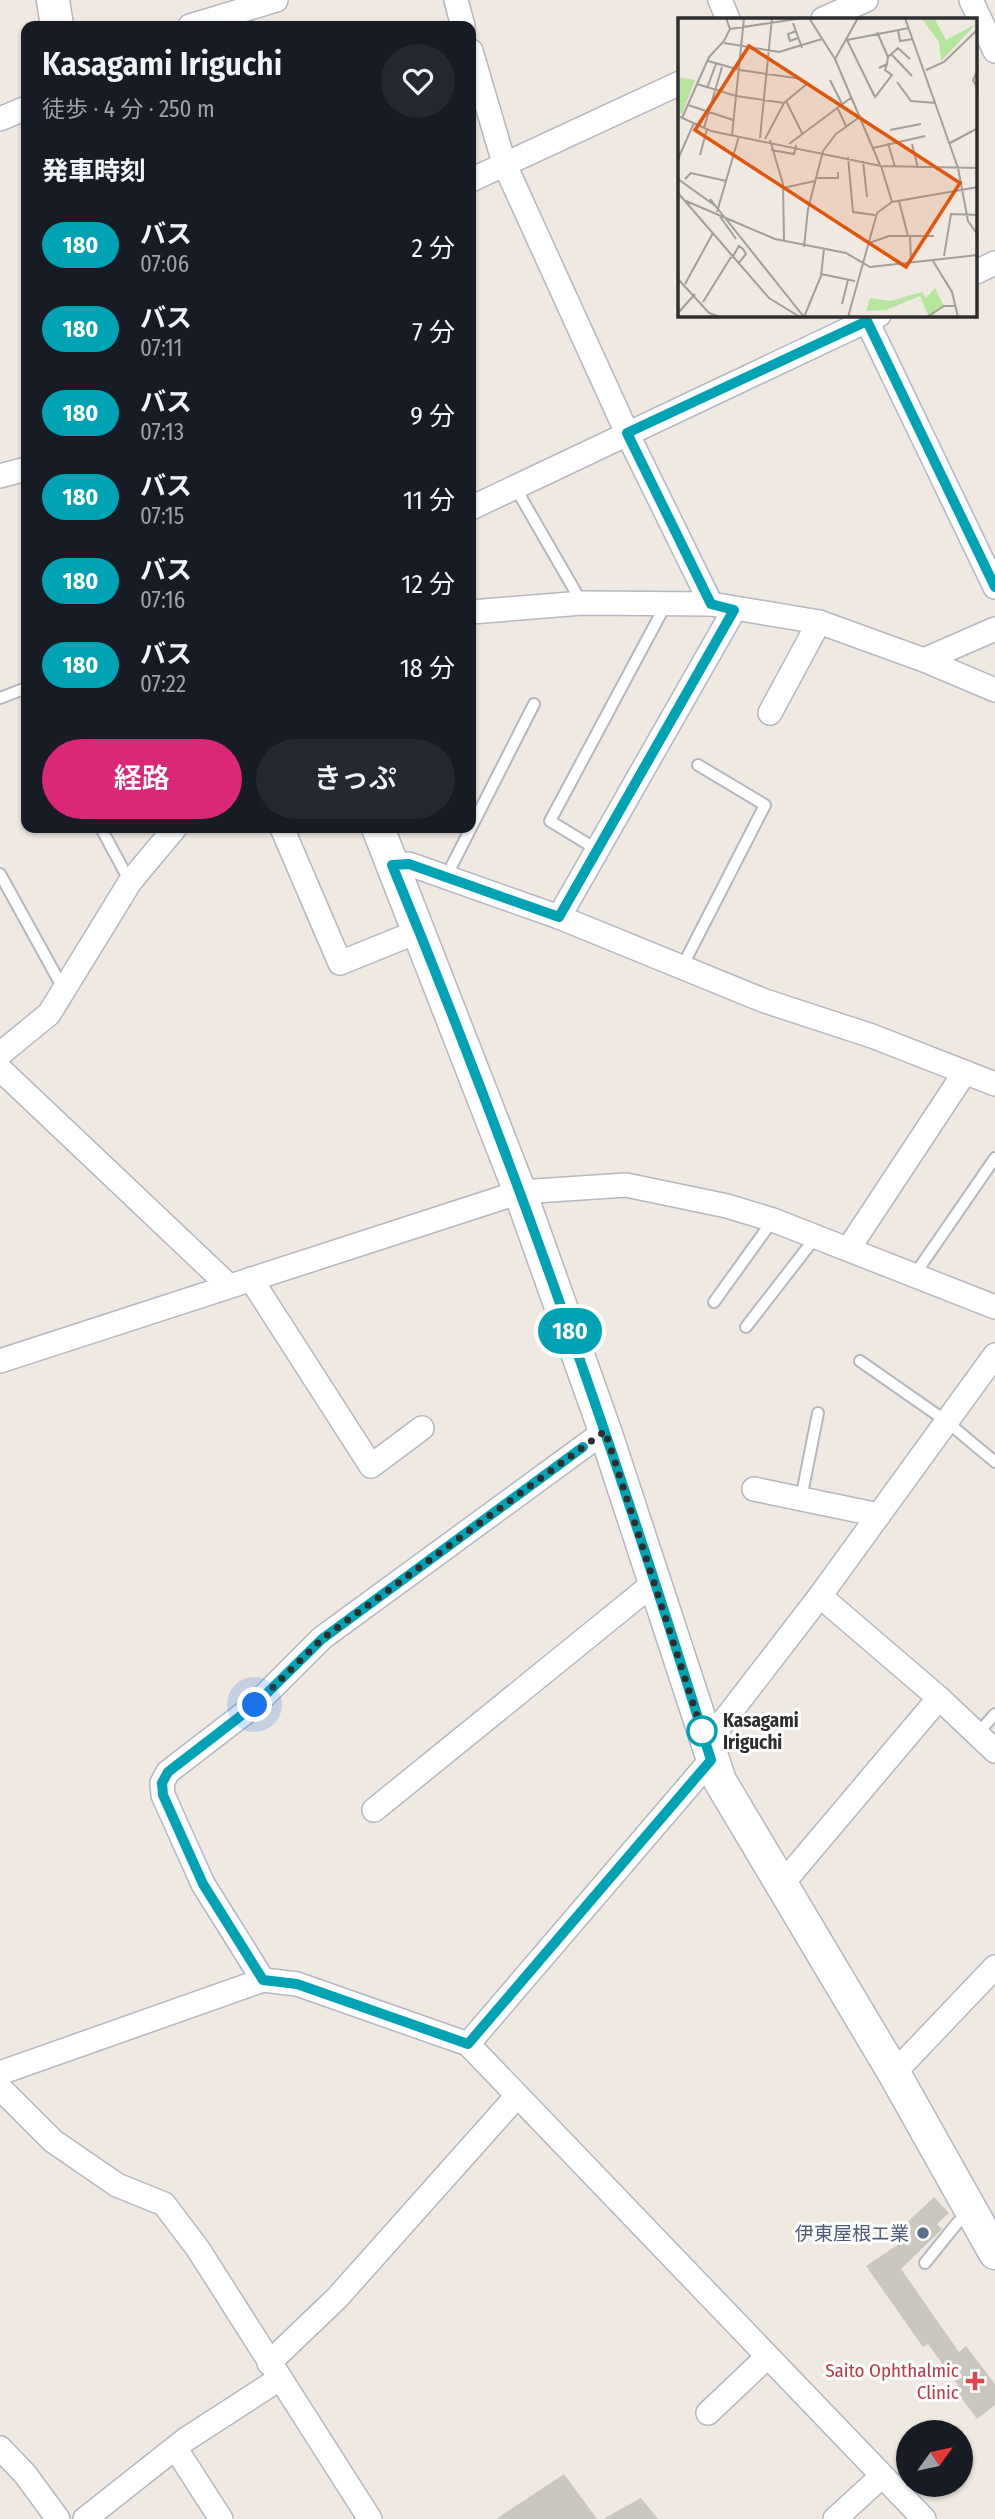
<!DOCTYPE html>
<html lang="ja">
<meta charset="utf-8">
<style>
body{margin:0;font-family:"Fira Sans Condensed","Noto Sans JP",sans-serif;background:#242831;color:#f1f3f6;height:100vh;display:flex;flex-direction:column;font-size:26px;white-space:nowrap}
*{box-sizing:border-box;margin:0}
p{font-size:23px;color:#9ea1a6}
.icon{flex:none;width:38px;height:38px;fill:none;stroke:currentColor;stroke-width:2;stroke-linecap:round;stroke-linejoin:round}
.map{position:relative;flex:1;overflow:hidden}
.details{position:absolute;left:21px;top:21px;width:455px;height:812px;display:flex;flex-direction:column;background:#171b24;border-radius:14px;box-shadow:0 2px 5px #0004}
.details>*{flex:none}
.badge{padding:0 14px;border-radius:23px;font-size:24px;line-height:46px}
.needle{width:46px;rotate:57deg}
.tools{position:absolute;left:896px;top:2420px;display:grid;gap:14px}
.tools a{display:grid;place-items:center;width:77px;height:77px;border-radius:50%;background:#171b24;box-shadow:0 2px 5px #0004;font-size:35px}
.you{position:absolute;width:35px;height:35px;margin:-18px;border:5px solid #fff;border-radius:50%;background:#1a73e8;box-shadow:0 0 0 10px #1a73e833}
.map>.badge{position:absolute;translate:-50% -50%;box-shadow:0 0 0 4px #fff}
h2{padding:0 21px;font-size:26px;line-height:63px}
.round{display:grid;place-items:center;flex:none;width:74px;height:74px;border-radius:37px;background:#242831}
.overview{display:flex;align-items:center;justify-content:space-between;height:119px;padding:0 21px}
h1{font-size:33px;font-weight:600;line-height:52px}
.cta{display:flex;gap:14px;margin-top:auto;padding:14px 21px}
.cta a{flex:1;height:80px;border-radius:42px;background:#db2777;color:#fff;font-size:28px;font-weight:600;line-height:80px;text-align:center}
.cta a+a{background:#242831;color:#f1f3f6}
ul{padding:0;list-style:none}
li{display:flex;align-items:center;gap:21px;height:84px;padding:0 21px}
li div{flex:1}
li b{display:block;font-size:26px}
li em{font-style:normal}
li .badge{min-width:77px;font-weight:700;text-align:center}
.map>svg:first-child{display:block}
.building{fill:#cbc7bf}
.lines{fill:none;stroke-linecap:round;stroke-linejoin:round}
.lane-casing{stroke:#b4b7c1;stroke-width:14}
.street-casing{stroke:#b4b7c1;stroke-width:26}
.secondary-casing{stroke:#b4b7c1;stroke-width:35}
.lane{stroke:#fff;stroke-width:10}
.street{stroke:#fff;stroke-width:23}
.secondary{stroke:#fff;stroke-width:32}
.line-casing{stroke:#fff;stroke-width:16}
.line{stroke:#00a3b4;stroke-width:10}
.walk{stroke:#2e2e2e;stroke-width:7;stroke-dasharray:0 12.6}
.stop-dot{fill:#fff;stroke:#00a3b4;stroke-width:3.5}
.service-dot{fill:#5c6f8a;stroke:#fff;stroke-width:2.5}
.health-dot{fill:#e0444e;stroke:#fff;stroke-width:2.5}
.labels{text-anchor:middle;stroke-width:6;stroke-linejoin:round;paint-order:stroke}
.stop-label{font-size:19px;font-weight:bold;fill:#2e2e2e;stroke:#fff;text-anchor:start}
.service-label{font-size:19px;fill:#4e5e75;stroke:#fff;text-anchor:end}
.health-label{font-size:19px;fill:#be3a42;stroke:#fff;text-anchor:end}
.inset-road{fill:none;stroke:#a29e99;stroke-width:2}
.view{fill:#df570e;fill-opacity:0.15;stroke:#df570e;stroke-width:3.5}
.inset-edge{fill:none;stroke:#2e2e2e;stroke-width:3.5}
</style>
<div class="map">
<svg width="995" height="2519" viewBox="0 0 995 2519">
<rect width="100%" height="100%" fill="#efe9e1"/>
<g class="building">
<polygon points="934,2197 949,2213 937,2224 942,2229 901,2269 959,2352 966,2346 995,2384 995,2405 977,2419 954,2388 958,2385 928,2344 923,2347 866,2266 902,2242 895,2234"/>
<polygon points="564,2474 597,2519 496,2519"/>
<polygon points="641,2498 658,2519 603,2519"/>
</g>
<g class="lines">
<g class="lane-casing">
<g id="lane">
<polyline points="515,487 582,603"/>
<polyline points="0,698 26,688"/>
<polyline points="101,828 130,882"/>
<polyline points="596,849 550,821 666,604"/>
<polyline points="0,874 64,990"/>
<polyline points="446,877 534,704"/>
<polyline points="682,967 765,805 698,765"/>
<polyline points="913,1277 995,1158"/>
<polyline points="714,1302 773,1220"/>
<polyline points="746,1327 815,1238"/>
<polyline points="860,1361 946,1421 995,1462"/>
<polyline points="801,1499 818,1413"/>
<polyline points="978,1733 995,1714"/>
<polyline points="925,2263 958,2222"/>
</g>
</g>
<g class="street-casing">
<g id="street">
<polyline points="456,0 463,26"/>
<polyline points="720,0 728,19"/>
<polyline points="971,0 995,51"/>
<polyline points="823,19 866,0"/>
<polyline points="190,26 276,0"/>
<polyline points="471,51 504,163 627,433 711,604"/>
<polyline points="0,119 26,108"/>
<polyline points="471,180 680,83"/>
<polyline points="976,272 995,263"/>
<polyline points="864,315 995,587"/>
<polyline points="0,476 26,469"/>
<polyline points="471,508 879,315"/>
<polyline points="471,612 582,603 711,604 819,622 924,660 995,690"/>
<polyline points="924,660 995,629"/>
<polyline points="770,713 819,622"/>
<polyline points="282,828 340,963 419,931"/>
<polyline points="392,865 409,864 559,917 765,1001 872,1036 995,1084"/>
<polyline points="559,917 734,610"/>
<polyline points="0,1054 49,1014 130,882 175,828"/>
<polyline points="0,1069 228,1285"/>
<polyline points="849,1248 965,1072"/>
<polyline points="251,1279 371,1466 422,1428"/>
<polyline points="0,1361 520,1192 626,1185 727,1206 773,1220 995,1307"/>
<polyline points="754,1489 879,1515"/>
<polyline points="820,1596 939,1698 995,1751"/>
<polyline points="706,1744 820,1596 995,1355"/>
<polyline points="374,1810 654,1583"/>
<polyline points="782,1884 939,1698"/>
<polyline points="263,1980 203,1884 163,1795 162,1783 168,1772 255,1705 322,1638 605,1431"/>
<polyline points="468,2044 711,1760"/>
<polyline points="0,2073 263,1980 297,1984 468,2044 924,2519"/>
<polyline points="894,2073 995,1967"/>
<polyline points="0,2088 53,2141 117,2185 164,2204 198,2249 370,2519"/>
<polyline points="269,2363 337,2298 517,2096"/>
<polyline points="708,2413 766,2358"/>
<polyline points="0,2448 25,2474 58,2519"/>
<polyline points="176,2449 221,2519"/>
<polyline points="85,2519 185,2440 279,2379"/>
<polyline points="835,2519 882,2476"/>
</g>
</g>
<g class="secondary-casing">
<g id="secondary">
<polyline points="53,0 57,26"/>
<polyline points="378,828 520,1192 605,1431 720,1781 894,2073 995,2253"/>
</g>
</g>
<use href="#lane" class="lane"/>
<use href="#street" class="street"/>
<use href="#secondary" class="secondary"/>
</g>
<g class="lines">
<g class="line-casing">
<path id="line" d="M 583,1447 L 322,1639 L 255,1705 L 168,1772 L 162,1783 L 163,1795 L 203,1884 L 263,1980 L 297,1984 L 468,2044 L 711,1760 C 618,1457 513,1158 392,865 L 409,864 L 559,917 L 734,610 L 711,604 L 627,433 L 867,321 L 995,587"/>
</g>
<use href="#line" class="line"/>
<polyline class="walk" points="255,1705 322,1639 605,1431 702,1731"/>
</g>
<circle class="stop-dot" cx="702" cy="1731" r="14"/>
<circle class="service-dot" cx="923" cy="2233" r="7"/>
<path class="health-dot" d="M971.5 2370.5h7v7h7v7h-7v7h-7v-7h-7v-7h7z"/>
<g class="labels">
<g class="stop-label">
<text x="723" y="1727">Kasagami<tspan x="723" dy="22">Iriguchi</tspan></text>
</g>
<g class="service-label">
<text x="909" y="2240">伊東屋根エ業</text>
</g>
<g class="health-label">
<text x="959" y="2377">Saito Ophthalmic<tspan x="959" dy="22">Clinic</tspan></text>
</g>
</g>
<g transform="translate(678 18)">
<rect width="299" height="299" fill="#efe9e1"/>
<path d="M 256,0 L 268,22 L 298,6 L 263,43 L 261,24 L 244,1 ZM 0,59 L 17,62 L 4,96 L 0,95 ZM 257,270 L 266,288 L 256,294 L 258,299 L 251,299 L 242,278 L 208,292 L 188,293 L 192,280 L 213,283 L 244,274 L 248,280 Z" fill="#b6e59e"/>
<path class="inset-road" d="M 131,0 L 157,41 L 202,147M 227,0 L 280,150 L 290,203 L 300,217M 115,5 L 124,30M 52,11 L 125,0M 220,12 L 222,23 L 235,21M 118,13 L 110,16 L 112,23 L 120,20M 199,14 L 210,39 L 209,46 L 201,50M 169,22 L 197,79 L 214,57 L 207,52 L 209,46M 169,22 L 231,10M 46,25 L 101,34 L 144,21M 214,37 L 234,58M 210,39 L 220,30 L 232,41M 157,41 L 180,0M 30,43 L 62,52 L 124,61M 248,52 L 266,44 L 300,11M 300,52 L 295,62 L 300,71M 152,62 L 164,86M 219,64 L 233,83 L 258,85M 19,66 L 58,78 L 106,85M 29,70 L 38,46M 108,83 L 124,115M 10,87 L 55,102M 159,89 L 168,108M 0,98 L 33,113 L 203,148 L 300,150M 4,100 L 31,39 L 46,23 L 52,11 L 48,0M 26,110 L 44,49M 212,112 L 243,106M 54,117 L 66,0M 82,120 L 94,0M 87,121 L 106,85 L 130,65M 92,122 L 105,166 L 106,223M 210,125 L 217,149M 272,125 L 300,110M 111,126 L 174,79M 234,126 L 240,150M 195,130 L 247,118M 93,132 L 116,136 L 118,127M 22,137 L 29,111M 170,139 L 175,194 L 197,197M 0,141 L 16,105M 185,143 L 189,179M 203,148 L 214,184M 138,160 L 160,160 L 160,154M 0,161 L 39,189M 7,161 L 13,155 L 48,163M 105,170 L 137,163M 0,175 L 91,280 L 122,299M 32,181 L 126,299M 8,183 L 97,221 L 168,235 L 192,249 L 300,237M 221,183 L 230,218M 39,194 L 61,118M 41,197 L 58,221M 232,218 L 233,244M 191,225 L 211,218 L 256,218M 126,229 L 130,191 L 145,133 L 158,116 L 183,98M 266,238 L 273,196 L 300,197M 54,240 L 61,228 L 65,231 L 68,236 L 60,246M 255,243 L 274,274 L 280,299M 143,256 L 177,263M 0,261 L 31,295 L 42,299M 7,266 L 35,215M 25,284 L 53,239M 164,286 L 170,262M 0,295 L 17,276M 126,299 L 143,258 L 146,231M 170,299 L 199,195 L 214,184 L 300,169M 249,299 L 266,288 L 278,288"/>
<path class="view" d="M 71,28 L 282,165 L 228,249 L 17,112 Z"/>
<rect width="299" height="299" class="inset-edge"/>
</g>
</svg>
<div class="tools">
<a><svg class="needle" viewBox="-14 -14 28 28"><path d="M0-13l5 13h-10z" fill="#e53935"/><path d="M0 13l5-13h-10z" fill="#9ea1a6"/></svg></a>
</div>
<div class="you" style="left:255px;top:1705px"></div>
<b class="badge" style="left:570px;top:1331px;background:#00a3b4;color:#fff">180</b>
<section class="details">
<div class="overview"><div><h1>Kasagami Iriguchi</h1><p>徒歩 · 4 分 · 250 m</p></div><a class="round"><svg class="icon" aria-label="heart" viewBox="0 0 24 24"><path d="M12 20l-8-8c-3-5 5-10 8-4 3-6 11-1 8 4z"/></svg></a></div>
<h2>発車時刻</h2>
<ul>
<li><span class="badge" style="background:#00a3b4;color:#fff">180</span><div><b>バス</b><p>07:06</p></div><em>2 分</em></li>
<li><span class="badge" style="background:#00a3b4;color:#fff">180</span><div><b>バス</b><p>07:11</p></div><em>7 分</em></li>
<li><span class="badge" style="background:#00a3b4;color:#fff">180</span><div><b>バス</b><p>07:13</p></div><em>9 分</em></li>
<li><span class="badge" style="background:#00a3b4;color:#fff">180</span><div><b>バス</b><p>07:15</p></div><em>11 分</em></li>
<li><span class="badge" style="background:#00a3b4;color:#fff">180</span><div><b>バス</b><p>07:16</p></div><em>12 分</em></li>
<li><span class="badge" style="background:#00a3b4;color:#fff">180</span><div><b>バス</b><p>07:22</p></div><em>18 分</em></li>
</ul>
<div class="cta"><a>経路</a><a>きっぷ</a></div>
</section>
</div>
